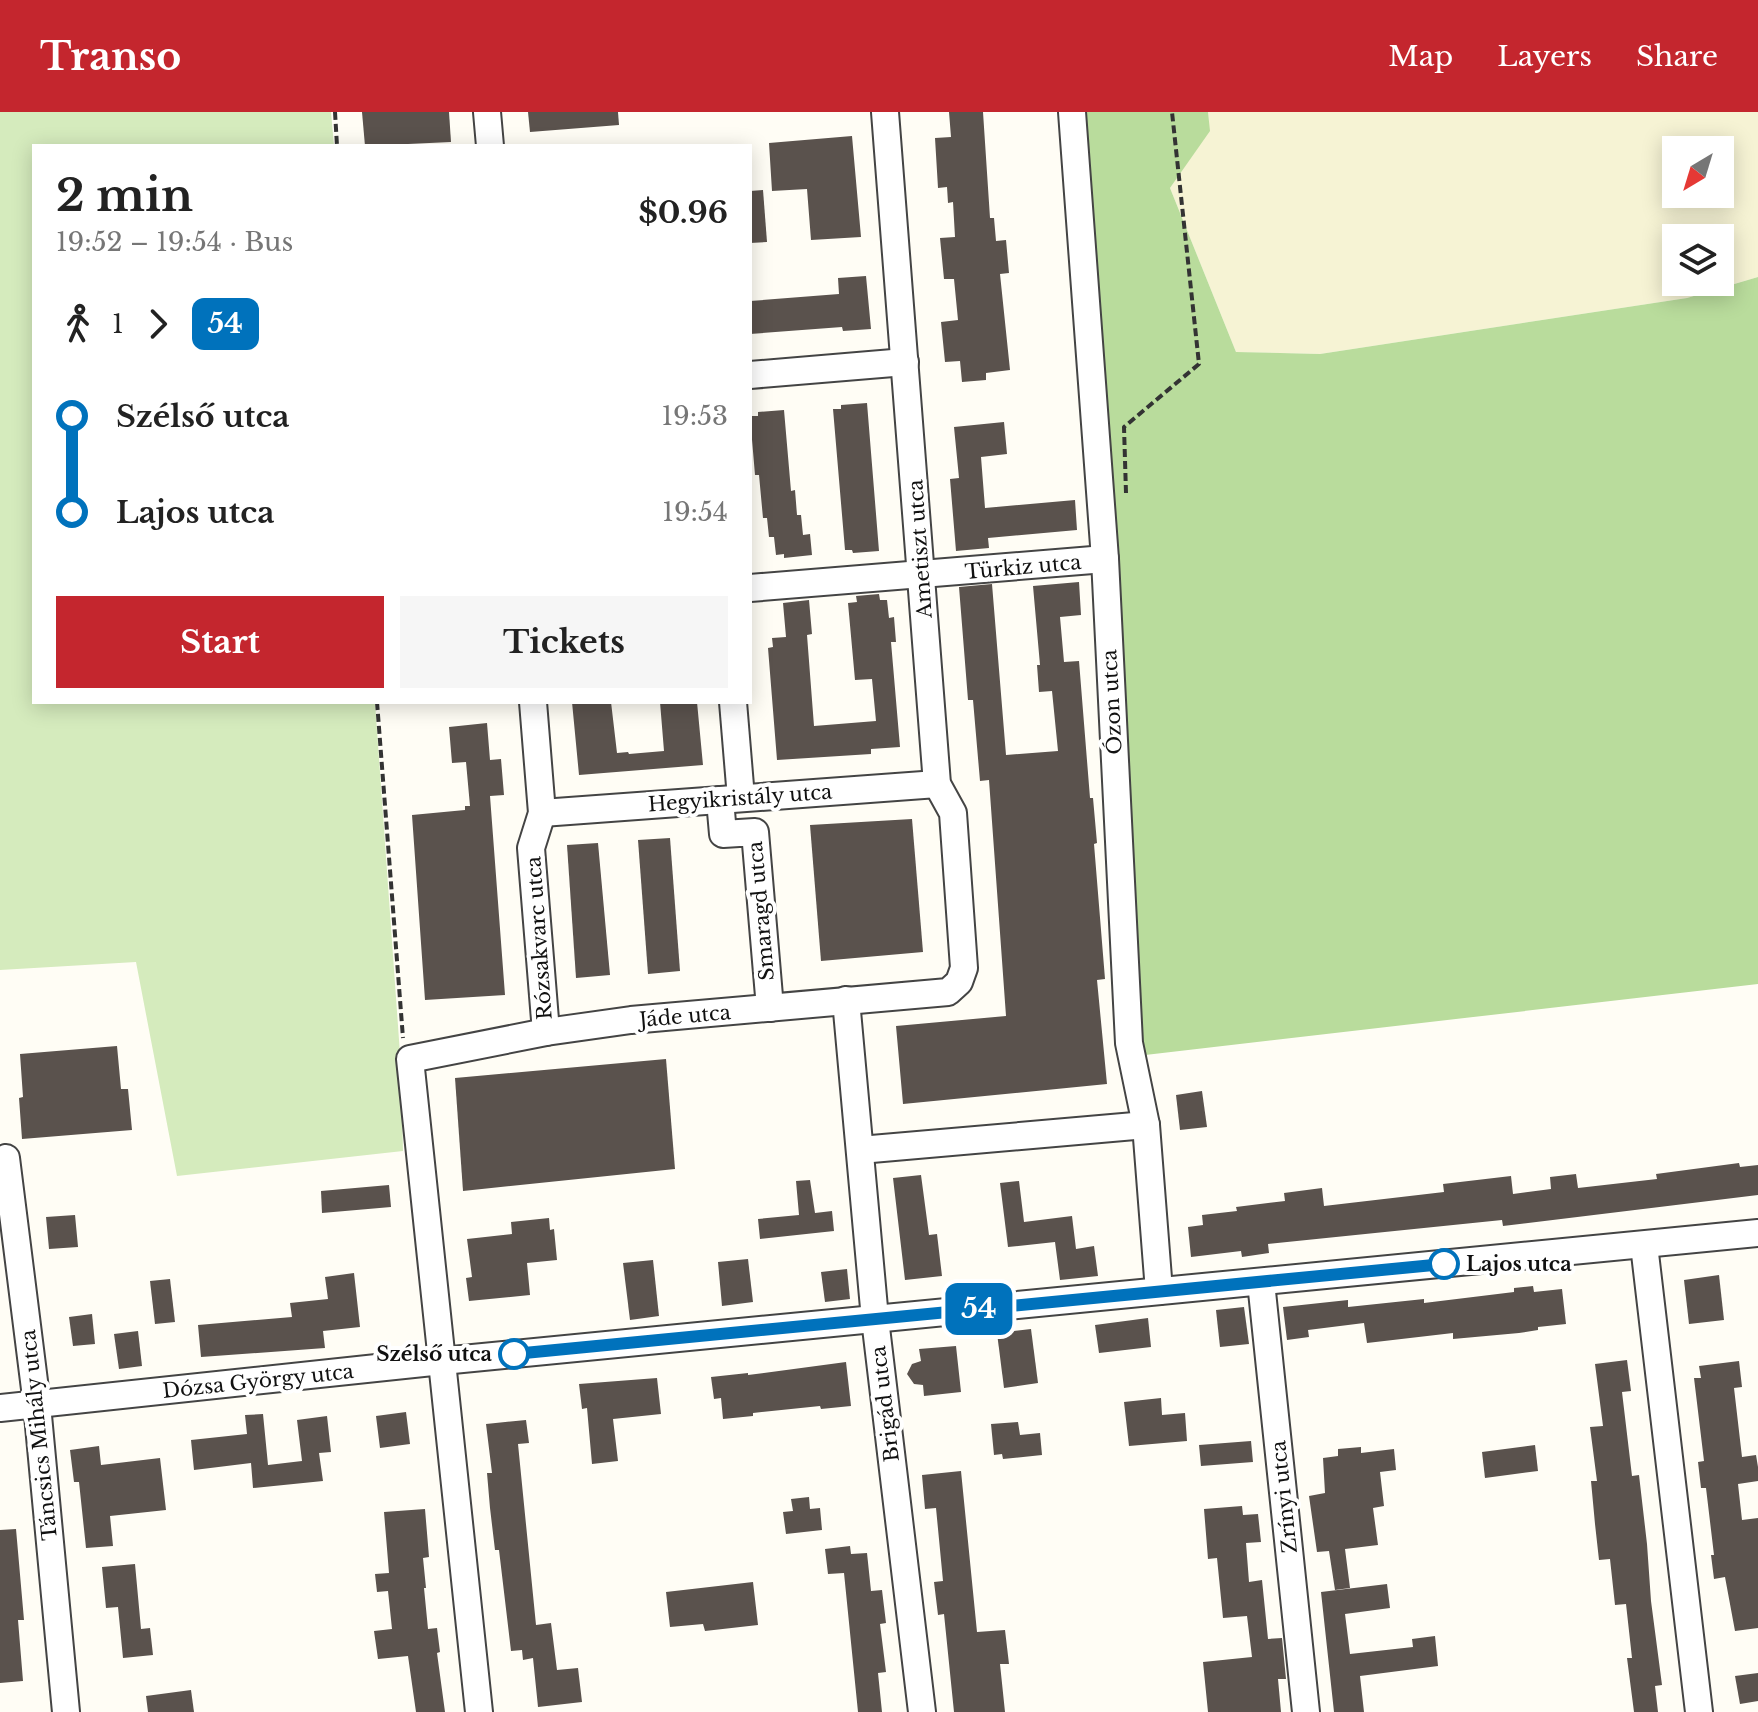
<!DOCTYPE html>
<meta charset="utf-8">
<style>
body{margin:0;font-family:"Libre Baskerville",serif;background:#f6f6f6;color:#222;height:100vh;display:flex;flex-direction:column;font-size:30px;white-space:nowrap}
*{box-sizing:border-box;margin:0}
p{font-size:26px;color:#767676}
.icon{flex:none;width:44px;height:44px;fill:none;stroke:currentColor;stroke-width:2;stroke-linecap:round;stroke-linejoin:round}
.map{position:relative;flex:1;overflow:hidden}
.details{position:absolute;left:32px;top:32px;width:720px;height:560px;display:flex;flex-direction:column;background:#fff;border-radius:0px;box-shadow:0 4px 20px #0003}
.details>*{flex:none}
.badge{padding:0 16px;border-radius:12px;font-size:28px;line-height:52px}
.needle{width:52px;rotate:218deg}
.buttons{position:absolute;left:1662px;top:24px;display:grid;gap:16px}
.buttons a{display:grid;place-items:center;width:72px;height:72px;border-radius:0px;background:#fff;box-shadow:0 4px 20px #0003;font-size:40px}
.map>.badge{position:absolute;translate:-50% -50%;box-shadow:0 0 0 4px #fff}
.legs{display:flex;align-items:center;gap:12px;height:88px;padding:0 24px;font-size:26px}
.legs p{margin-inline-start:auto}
.overview{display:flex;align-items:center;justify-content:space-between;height:136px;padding:0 24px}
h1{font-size:44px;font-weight:700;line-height:60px}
.action{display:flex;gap:16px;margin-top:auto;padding:16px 24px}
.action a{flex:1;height:92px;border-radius:0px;background:#c4262e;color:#fff;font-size:32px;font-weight:700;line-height:92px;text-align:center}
.action a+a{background:#f6f6f6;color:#222}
ul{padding:0 24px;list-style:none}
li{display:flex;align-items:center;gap:28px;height:96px;font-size:30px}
li i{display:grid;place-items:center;width:12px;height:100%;margin:0 10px;background:currentColor}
li i::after{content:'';width:20px;height:20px;margin:-10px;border:6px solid;border-radius:50%;background:#fff}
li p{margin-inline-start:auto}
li:first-child i{background:linear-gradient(#0000 50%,currentColor 0)}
li:last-child i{background:linear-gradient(currentColor 50%,#0000 0)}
header{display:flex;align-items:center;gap:48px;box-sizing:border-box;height:112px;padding:0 40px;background:#c4262e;color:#fff}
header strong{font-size:38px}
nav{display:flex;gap:44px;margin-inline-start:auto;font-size:28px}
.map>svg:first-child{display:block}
.farmland{fill:#f6f3d4;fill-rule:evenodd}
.green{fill:#d5ebbd}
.forest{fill:#b9dc9c}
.building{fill:#5a524d}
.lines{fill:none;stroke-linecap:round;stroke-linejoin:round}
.minor-casing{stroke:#444;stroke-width:30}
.path{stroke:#333;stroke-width:4;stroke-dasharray:8 4;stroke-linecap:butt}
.minor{stroke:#fff;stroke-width:26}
.line-1-casing{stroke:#fff;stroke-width:18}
.line-1{stroke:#0072bc;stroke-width:12}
.stop-1-dot{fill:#fff;stroke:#0072bc;stroke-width:4}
.labels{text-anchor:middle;stroke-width:8;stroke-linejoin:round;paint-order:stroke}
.street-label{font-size:20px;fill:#111;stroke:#fff}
.stop-label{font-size:20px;font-weight:bold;fill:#111;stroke:#fff;text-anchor:start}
</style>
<header>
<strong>Transo</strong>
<nav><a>Map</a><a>Layers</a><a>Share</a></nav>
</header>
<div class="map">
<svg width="1758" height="1600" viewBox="0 0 1758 1600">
<rect width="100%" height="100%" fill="#fffdf5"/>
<path class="farmland" d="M 1208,0 L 1758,0 L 1758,165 L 1687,186 L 1320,242 L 1236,240 L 1170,76 L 1209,19 ZM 1676,38 L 1720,38 L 1720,82 L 1676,82 ZM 1676,126 L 1720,126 L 1720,170 L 1676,170 Z"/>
<polygon class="green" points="0,0 331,0 334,34 34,34 34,590 375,590 401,956 403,1039 177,1064 136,850 0,858"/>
<polygon class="forest" points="1058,0 1208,0 1210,19 1170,76 1236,240 1320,242 1687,186 1758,165 1758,872 1128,945"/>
<g class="building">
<polygon points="362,0 449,0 451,30 365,34"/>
<polygon points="528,0 618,0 619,13 530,20"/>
<polygon points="949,0 983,0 990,106 994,106 996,129 1006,128 1009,161 1000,162 1010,258 986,261 986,268 962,270 960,249 945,250 941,210 958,208 954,167 944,167 940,126 955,125 953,90 948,91 947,75 938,76 935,26 951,25"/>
<polygon points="852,24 861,125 811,128 807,77 772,79 769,31"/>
<polygon points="763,78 767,130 750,131 750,79"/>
<polygon points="866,164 871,217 843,219 842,215 750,222 750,189 839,182 838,166"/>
<polygon points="867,291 879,439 853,441 852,438 845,438 833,297 841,297 841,293"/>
<polygon points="784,298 791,379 795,378 797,403 801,403 803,423 810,422 812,443 784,446 784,442 776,443 774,425 769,425 767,406 763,406 759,363 755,363 750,304 758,304 758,300"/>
<polygon points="1004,310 1007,342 981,345 985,396 1075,388 1077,418 988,426 989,436 956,439 950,367 959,366 954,315"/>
<polygon points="1079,470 1081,503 1060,505 1064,550 1079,549 1090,686 1093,686 1097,731 1094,732 1105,867 1097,868 1107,972 903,992 896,914 1006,904 989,668 980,669 973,588 968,588 959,475 992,472 1006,643 1058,639 1052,579 1039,580 1037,553 1040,553 1033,474"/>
<polygon points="879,482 880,488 887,488 889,506 894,505 896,530 891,530 900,635 871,637 871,642 777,648 768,536 773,535 772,526 786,525 783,491 809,488 812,522 807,523 814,614 876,609 872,567 855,568 848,491 857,490 856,484"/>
<polygon points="572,590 611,590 617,641 628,640 629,642 664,639 660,590 697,590 703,653 579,663"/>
<polygon points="487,611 490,648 501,647 504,683 490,684 505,883 425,888 412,703 465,698 465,694 470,694 466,650 452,651 449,615"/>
<polygon points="912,707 923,840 821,849 810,713"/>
<polygon points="670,726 680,859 648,862 638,728"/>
<polygon points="598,731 610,863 576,866 567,733"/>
<polygon points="117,934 121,977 128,977 132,1018 22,1027 19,986 23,985 20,942"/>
<polygon points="666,947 675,1057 463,1079 455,966"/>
<polygon points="1202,979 1207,1015 1180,1018 1176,983"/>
<polygon points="1739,1051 1740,1055 1758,1053 1758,1083 1503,1114 1502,1108 1268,1132 1269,1141 1242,1145 1241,1139 1191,1145 1188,1115 1203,1113 1202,1103 1237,1099 1236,1095 1285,1089 1284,1081 1322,1076 1324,1094 1444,1080 1443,1072 1511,1064 1513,1082 1551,1077 1550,1065 1576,1062 1578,1076 1657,1067 1656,1062"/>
<polygon points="921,1063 929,1123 937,1122 942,1164 905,1168 893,1066"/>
<polygon points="810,1068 815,1101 832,1099 834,1119 760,1127 758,1107 799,1103 796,1069"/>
<polygon points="1019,1069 1024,1110 1072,1104 1076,1137 1094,1134 1098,1164 1060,1168 1055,1130 1008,1135 1000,1071"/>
<polygon points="389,1073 391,1095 322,1101 321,1079"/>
<polygon points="75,1103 78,1135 49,1137 46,1105"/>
<polygon points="549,1106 550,1118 554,1117 557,1148 527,1151 530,1183 469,1189 466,1166 472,1165 467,1127 512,1122 511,1110"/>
<polygon points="748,1147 753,1190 722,1194 718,1150"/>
<polygon points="653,1148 659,1204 630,1208 623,1151"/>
<polygon points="847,1157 850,1187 825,1190 821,1160"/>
<polygon points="354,1161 360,1215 323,1219 325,1236 201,1245 198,1213 292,1205 290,1191 328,1187 325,1165"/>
<polygon points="1719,1163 1724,1208 1689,1212 1684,1168"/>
<polygon points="170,1167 175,1210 155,1212 150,1169"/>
<polygon points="1533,1174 1534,1180 1562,1177 1566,1212 1538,1215 1538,1218 1519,1221 1453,1227 1453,1221 1367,1231 1364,1211 1308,1218 1309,1225 1287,1228 1283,1195 1348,1188 1348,1195 1424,1187 1424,1191 1514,1180 1514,1176"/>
<polygon points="1244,1195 1249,1232 1220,1235 1216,1198"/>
<polygon points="92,1202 95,1232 73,1234 69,1205"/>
<polygon points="1148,1206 1151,1235 1099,1241 1095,1213"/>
<polygon points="1031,1217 1038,1271 1004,1276 997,1221"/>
<polygon points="138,1219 142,1254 119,1257 114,1222"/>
<polygon points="956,1234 961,1280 924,1284 923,1273 914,1272 907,1262 912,1252 921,1249 919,1237"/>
<polygon points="1627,1248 1631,1279 1622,1280 1632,1364 1639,1363 1647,1432 1651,1489 1662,1573 1655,1574 1658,1600 1634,1600 1627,1546 1632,1546 1626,1492 1615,1493 1610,1447 1599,1448 1595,1412 1591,1369 1597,1369 1590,1315 1603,1314 1595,1252"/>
<polygon points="1739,1249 1742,1275 1734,1276 1742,1345 1756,1343 1758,1355 1758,1369 1738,1372 1742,1408 1758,1406 1758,1516 1735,1519 1725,1465 1714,1467 1711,1443 1714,1443 1706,1376 1701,1376 1698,1350 1704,1349 1694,1266 1701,1266 1699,1254"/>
<polygon points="846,1250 851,1294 821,1297 820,1294 753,1301 753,1304 723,1307 721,1286 714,1287 711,1265 748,1261 748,1263"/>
<polygon points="657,1266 661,1302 613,1307 618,1349 592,1352 587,1296 582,1297 579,1272"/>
<polygon points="1161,1286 1162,1303 1185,1301 1187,1329 1129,1334 1124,1290"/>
<polygon points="406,1300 410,1332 380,1336 376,1304"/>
<polygon points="263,1302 268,1353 302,1349 297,1308 327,1304 331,1340 319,1341 323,1369 253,1376 251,1351 194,1358 191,1328 247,1322 245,1303"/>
<polygon points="526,1308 529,1331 518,1332 536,1513 551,1511 557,1558 578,1556 582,1590 538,1595 533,1546 523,1548 522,1538 511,1539 499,1438 495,1438 490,1396 487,1361 492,1361 486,1312"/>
<polygon points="1018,1310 1020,1323 1040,1321 1042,1343 1003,1347 1002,1342 994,1343 991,1312"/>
<polygon points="1251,1329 1253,1350 1201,1354 1199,1333"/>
<polygon points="1535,1333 1538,1359 1485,1366 1482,1340"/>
<polygon points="99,1334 101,1353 160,1346 166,1398 110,1404 113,1434 86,1436 79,1370 74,1370 70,1338"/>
<polygon points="1361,1335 1361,1341 1394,1337 1396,1358 1380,1360 1384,1394 1373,1396 1378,1433 1345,1437 1350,1476 1335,1478 1329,1439 1317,1440 1309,1384 1325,1381 1323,1346 1338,1344 1338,1337"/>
<polygon points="961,1359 977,1520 1005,1518 1009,1552 1000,1552 1005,1600 954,1600 944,1502 938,1503 934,1470 943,1469 936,1396 925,1397 922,1363"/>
<polygon points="809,1385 810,1397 820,1396 822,1418 786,1422 783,1400 793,1399 791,1387"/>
<polygon points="1242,1394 1243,1403 1258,1402 1261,1430 1246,1431 1249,1470 1262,1468 1268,1527 1282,1526 1286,1567 1278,1567 1281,1600 1208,1600 1203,1550 1252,1545 1247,1504 1223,1506 1217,1446 1208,1447 1204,1397"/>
<polygon points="425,1397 429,1445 423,1446 426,1476 424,1476 428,1517 437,1516 440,1540 437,1541 445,1600 416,1600 408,1544 378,1547 374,1519 392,1517 388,1479 377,1480 375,1462 389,1461 384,1400"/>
<polygon points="16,1417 24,1508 18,1508 23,1569 0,1571 0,1418"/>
<polygon points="850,1434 851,1442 867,1441 871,1479 882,1478 886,1511 880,1512 886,1560 878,1561 882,1600 858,1600 844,1461 828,1462 825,1437"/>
<polygon points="135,1452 141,1517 150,1516 153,1543 123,1546 118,1495 106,1496 102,1455"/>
<polygon points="753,1470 758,1513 705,1519 703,1512 670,1515 666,1480"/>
<polygon points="1387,1472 1390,1496 1345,1502 1350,1542 1413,1535 1412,1527 1435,1524 1438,1554 1360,1564 1364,1600 1334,1600 1321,1480"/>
<polygon points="1758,1561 1758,1589 1740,1592 1735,1564"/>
<polygon points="191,1578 194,1600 148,1600 146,1584"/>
</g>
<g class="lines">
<g class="minor-casing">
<g id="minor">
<polyline points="487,0 490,34"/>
<polyline points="1072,0 1105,447 1129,931 1146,1013 1159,1179"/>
<polyline points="750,263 905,250"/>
<polyline points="750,476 1105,447"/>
<polyline points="533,590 542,701 531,736 546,920"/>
<polyline points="733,590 741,686"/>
<polyline points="720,688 723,722 755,720 770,896"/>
<polyline points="542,701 937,672"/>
<polyline points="846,888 875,1207 922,1600"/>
<polyline points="860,1038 1146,1013"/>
<polyline points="6,1046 37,1293 66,1600"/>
<polyline points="1644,1133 1699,1600"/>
<polyline points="1261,1170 1306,1600"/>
<polyline points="0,1296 442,1249 1758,1121"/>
<polyline points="479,1600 410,947 546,920 631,908 948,880 959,870 964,856 953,701 937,672 885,0"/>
</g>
</g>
<g class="path">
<polyline points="335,0 337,34"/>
<polyline points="1126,381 1124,315 1199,252 1172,0"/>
<polyline points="377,590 403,926"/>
</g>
<use href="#minor" class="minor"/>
</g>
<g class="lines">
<g class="line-1-casing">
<polyline id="line-1" points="514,1242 1444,1152"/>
</g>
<use href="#line-1" class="line-1"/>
</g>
<g class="stop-1-dot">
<circle cx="1444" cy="1152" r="14"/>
<circle cx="514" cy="1242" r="14"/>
</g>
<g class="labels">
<g class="street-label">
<text transform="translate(920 437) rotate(-94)" y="7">Ametiszt utca</text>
<text transform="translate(1023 455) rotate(-5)" y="7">Türkiz utca</text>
<text transform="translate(1112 590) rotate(-93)" y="7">Ózon utca</text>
<text transform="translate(740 686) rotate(-4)" y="7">Hegyikristály utca</text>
<text transform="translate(761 799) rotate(-95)" y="7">Smaragd utca</text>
<text transform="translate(539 826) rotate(-94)" y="7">Rózsakvarc utca</text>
<text transform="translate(685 904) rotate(-5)" y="7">Jáde utca</text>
<text transform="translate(258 1269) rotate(-6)" y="7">Dózsa György utca</text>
<text transform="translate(885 1292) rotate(-97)" y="7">Brigád utca</text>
<text transform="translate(39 1323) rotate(-96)" y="7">Táncsics Mihály utca</text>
<text transform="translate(1284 1385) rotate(-96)" y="7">Zrínyi utca</text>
</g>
<g class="stop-label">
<text x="1466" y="1159">Lajos utca</text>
<text x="492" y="1249" text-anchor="end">Szélső utca</text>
</g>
</g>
</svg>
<div class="buttons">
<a><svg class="needle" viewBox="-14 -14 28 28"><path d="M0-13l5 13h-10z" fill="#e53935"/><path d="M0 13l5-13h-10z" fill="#767676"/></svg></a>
<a><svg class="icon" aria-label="layers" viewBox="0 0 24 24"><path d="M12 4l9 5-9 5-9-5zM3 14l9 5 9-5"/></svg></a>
</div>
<b class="badge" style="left:979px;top:1197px;background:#0072bc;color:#fff">54</b>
<section class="details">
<div class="overview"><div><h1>2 min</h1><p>19:52 – 19:54 · Bus</p></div><b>$0.96</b></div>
<div class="legs"><svg class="icon" aria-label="walk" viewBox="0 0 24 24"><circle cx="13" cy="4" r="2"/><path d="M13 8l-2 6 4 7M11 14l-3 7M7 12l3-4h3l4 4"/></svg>1<svg class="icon" aria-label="forward" viewBox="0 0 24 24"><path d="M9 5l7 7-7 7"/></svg><b class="badge" style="background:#0072bc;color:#fff">54</b></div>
<ul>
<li><i style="color:#0072bc"></i><b>Szélső utca</b><p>19:53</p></li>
<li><i style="color:#0072bc"></i><b>Lajos utca</b><p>19:54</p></li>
</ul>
<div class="action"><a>Start</a><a>Tickets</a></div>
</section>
</div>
